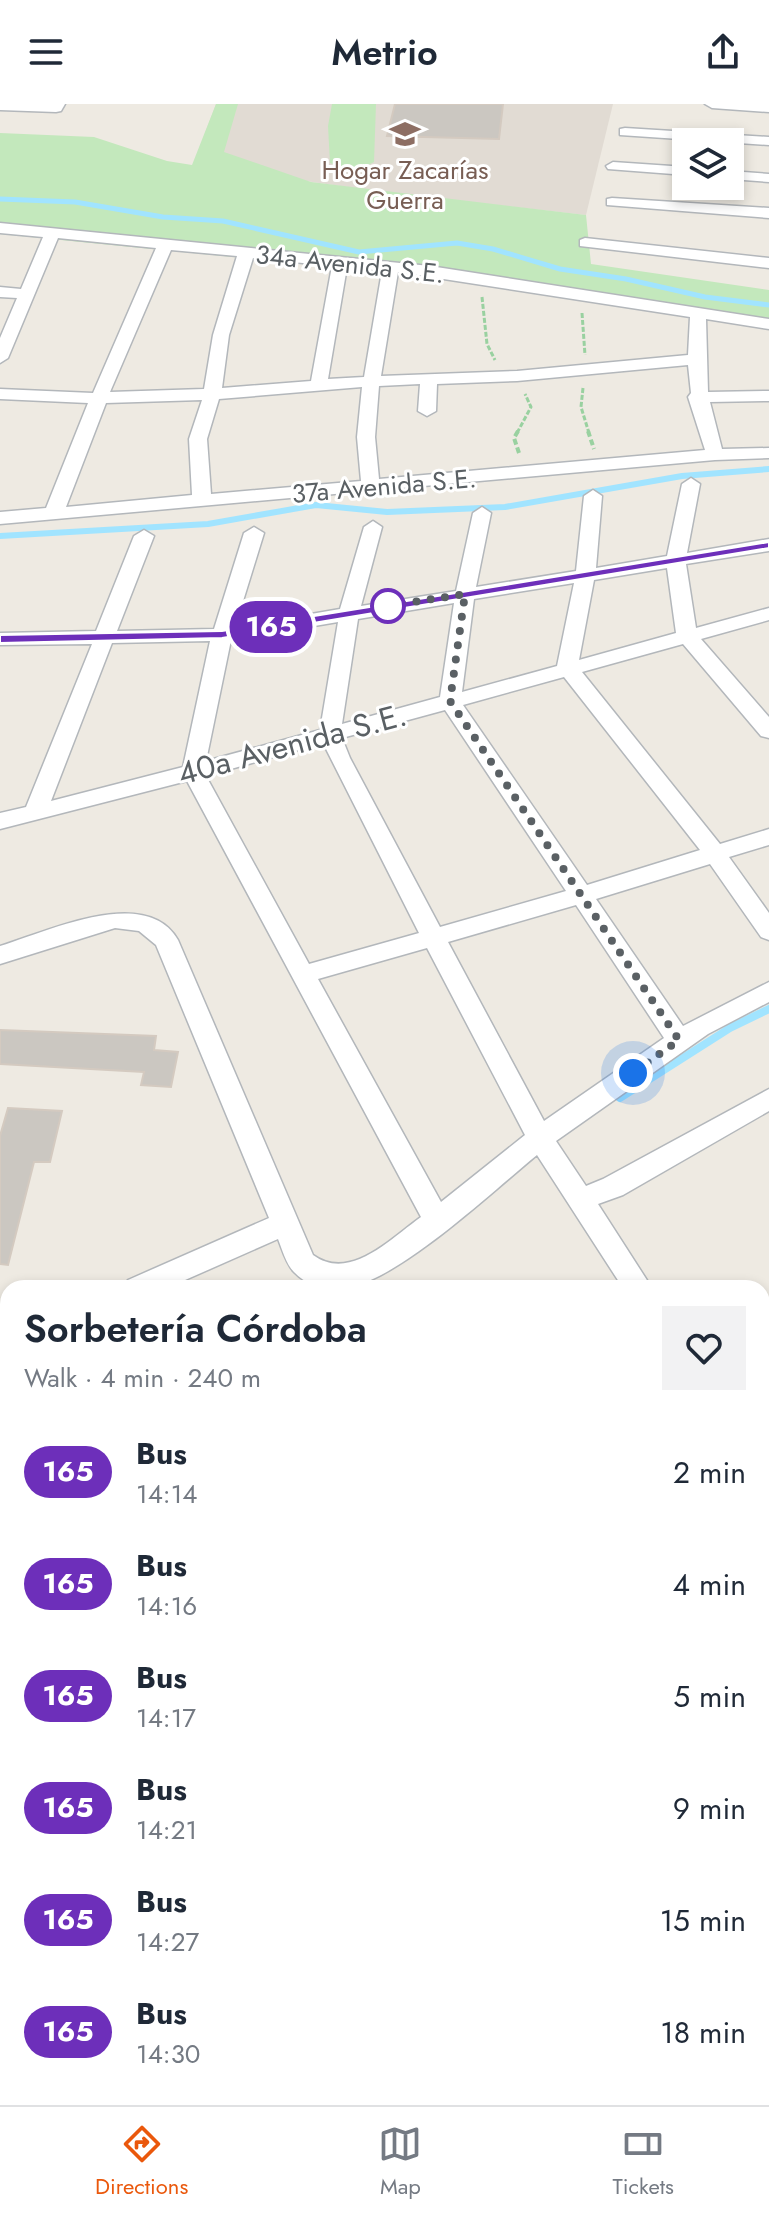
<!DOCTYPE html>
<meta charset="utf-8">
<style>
body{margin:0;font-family:Jost,sans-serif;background:#f2f2f3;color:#1f2937;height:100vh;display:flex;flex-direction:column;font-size:30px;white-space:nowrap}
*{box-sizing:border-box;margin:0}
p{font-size:26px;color:#747a83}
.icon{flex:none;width:44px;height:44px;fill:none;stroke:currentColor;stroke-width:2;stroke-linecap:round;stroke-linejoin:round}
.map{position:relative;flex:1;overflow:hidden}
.side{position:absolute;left:0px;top:1176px;width:770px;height:826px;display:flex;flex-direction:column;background:#fff;border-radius:24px 24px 0 0;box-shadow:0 4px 12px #0003}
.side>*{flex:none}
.badge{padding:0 16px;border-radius:26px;font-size:28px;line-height:52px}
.buttons{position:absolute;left:672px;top:24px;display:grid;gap:16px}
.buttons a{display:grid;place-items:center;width:72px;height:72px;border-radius:0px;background:#fff;box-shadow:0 4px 12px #0003;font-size:40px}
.you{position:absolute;width:40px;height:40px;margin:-20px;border:6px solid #fff;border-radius:50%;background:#1a73e8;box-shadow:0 0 0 12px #1a73e833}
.map>.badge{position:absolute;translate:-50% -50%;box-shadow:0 0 0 4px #fff}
.round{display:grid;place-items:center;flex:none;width:84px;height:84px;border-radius:0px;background:#f2f2f3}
.head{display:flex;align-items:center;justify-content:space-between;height:136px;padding:0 24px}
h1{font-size:38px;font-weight:600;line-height:60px}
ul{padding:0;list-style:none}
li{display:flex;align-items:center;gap:24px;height:112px;padding:0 24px}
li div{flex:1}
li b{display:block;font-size:30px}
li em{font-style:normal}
li .badge{min-width:88px;font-weight:700;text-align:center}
header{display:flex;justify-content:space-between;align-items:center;height:104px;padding:0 24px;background:#fff;font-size:36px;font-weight:600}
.dock{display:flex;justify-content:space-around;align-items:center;height:112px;border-top:2px solid #e0e1e3;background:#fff;font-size:22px;color:#747a83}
.dock a{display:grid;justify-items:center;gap:4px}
.dock .current{color:#ea580c}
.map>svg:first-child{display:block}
.education{fill:#e1dbd3}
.green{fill:#c3e8bc}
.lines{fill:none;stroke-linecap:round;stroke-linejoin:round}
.stream-far2{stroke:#a1e4ff;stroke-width:5}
.stream-far1{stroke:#a1e4ff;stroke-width:6}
.stream{stroke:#a1e4ff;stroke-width:8}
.building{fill:#cbc7c1;stroke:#d4cac0;stroke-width:2}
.minor-casing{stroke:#b3b7bb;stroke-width:3}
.path-far1{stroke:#99d1a0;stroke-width:3;stroke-dasharray:5 2;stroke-linecap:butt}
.path{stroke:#99d1a0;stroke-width:4;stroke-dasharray:6 3;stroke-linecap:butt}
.minor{fill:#fff;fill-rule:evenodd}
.line{fill:#6d2fba;stroke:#fff;stroke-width:2}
.walk{stroke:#5a6064;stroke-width:8;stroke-dasharray:0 14.4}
.stop-dot{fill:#fff;stroke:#6d2fba;stroke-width:4}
.labels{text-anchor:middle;stroke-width:6;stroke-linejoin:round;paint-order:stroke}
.far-education-label{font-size:26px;fill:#785e54;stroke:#fff}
.far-street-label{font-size:26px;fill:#5a6064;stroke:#fff}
.street-label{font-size:32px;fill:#5a6064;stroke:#fff}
</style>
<header><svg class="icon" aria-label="menu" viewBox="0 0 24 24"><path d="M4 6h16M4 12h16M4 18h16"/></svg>Metrio<svg class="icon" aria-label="share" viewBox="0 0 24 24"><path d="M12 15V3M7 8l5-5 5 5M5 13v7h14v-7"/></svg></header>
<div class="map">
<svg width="769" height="2001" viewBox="0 0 769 2001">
<rect width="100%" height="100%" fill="#eeeae2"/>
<polygon class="education" points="216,0 613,0 586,111 390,89 193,61"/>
<g class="green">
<polygon points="216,0 238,0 224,48 311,78 586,111 591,160 769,186 769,220 340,159 243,154 0,130 0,29 94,33 167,57 192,61"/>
<path d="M 332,0 L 376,0 L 374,58 C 359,67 346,67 330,59 L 328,22 Z"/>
</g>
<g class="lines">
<polyline class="stream-far2" points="0,95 75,98 163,113 223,117 359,148 457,139 493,145 560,165 626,175 705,193 769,201"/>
<polyline class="stream-far1" points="0,432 208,420 316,401 387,408 505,403 682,372 769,365"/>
<polyline class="stream" points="620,994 730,924 769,905"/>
</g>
<g class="building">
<polygon points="395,0 503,0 499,35 387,32"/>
<polygon points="0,926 156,932 154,946 178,948 171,983 141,981 144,968 0,960"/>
<polygon points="8,1004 62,1007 50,1058 34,1058 8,1161 0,1160 0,1032"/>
</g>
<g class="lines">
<g class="minor-casing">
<g id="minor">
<polygon points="0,0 65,0 61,7 56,8 0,6"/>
<polygon points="705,0 769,0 769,8 712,4"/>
<polygon points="625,24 769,33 769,41 620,31 620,25"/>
<polygon points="613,58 686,63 686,71 608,65 606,62"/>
<polygon points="730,67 769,70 769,78 730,75"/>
<polygon points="612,94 769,104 769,114 607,101 607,95"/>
<path d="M 0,119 L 430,162 L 769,215 L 769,225 L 706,215 L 708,288 L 769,287 L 769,297 L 710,298 L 722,345 L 769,344 L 769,354 L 715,356 L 0,420 L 0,408 L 46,404 L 88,299 L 0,295 L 0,285 L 93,289 L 156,144 L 58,134 L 8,254 L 0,259 L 0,234 L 17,194 L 0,193 L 0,183 L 21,185 L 43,133 L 0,129 ZM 171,146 L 237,152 L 213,231 L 204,285 L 110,288 ZM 253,154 L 332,162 L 311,277 L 222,284 L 229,231 ZM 347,163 L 382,167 L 364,273 L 328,275 ZM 398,168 L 690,213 L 688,251 L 517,267 L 381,272 ZM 688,261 L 691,289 L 688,293 L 705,346 L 379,375 L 375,333 L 379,282 L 420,280 L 418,307 L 427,312 L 436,307 L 437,280 L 517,277 ZM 362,283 L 357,333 L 361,377 L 211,390 L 207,335 L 219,295 ZM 202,296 L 189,335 L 192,391 L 66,403 L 106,299 Z"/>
<polygon points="585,134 769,154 769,164 580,142 580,136"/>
<path d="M 691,374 L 700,380 L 687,449 L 769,435 L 769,447 L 686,460 L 696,524 L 769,504 L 769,516 L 701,535 L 769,613 L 769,634 L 761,632 L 683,540 L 582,568 L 720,740 L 769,725 L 769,741 L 729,753 L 769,809 L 769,836 L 761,833 L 710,760 L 596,795 L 683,922 L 769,878 L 769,898 L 708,930 L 556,1037 L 586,1082 L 603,1075 L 769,985 L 769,1007 L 623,1091 L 598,1100 L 652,1184 L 623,1184 L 537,1051 C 493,1087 404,1171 351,1183 C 331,1188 308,1183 294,1168 C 286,1160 282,1145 278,1135 L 167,1184 L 124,1184 L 128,1176 L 269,1114 L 156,841 L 139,827 L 115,824 L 0,860 L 0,842 C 47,828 146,780 178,836 L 313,1151 C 350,1178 390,1135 421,1113 L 187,677 L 0,725 L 0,709 L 26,703 L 92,540 L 0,541 L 0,529 L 96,527 L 134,432 L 144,426 L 154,432 L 117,527 L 214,525 L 244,429 L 254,423 L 264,429 L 235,523 L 340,505 L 364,423 L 373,417 L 382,423 L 361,502 L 456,487 L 473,409 L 482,403 L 491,409 L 476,483 L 576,467 L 584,392 L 593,386 L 602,392 L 596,464 L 667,452 L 682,380 ZM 667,464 L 676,529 L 579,556 L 594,476 ZM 574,479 L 557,562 L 462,588 L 474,495 ZM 454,499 L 440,593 L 342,620 L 358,515 ZM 338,518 L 320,626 L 206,657 L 231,536 ZM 210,537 L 183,663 L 51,697 L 112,539 ZM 564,573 L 700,746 L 587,781 L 463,601 ZM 445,606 L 566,787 L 440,823 L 350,654 L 342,634 ZM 323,639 L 419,829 L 309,860 L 206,672 ZM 576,801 L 664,934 L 544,1017 L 448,838 ZM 427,844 L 525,1031 L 441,1098 L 318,875 Z"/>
<polygon points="8,1228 8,1254 0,1257 0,1231"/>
<polygon points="769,1242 769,1269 762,1272 762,1245"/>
<polygon points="8,1625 8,1660 0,1663 0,1628"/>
<polygon points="769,1682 769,1717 762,1720 762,1685"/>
<polygon points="424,1994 462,1994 464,2001 426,2001"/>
</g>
</g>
<g class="path-far1">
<polyline points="482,193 487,240 495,256"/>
<polyline points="582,209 585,251"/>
<polyline points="583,284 581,303 589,329"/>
<polyline points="517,329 531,303 525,290"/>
</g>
<g class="path">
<polyline points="518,327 514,334 519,349"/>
<polyline points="588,327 594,345"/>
</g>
<use href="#minor" class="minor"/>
</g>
<polygon class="line" points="769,438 769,444 222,534 0,539 0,531 222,527"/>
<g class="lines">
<polyline class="walk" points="388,502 465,490 450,597 679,936 633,969"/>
</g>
<defs>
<g id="school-bare" transform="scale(2.4)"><path d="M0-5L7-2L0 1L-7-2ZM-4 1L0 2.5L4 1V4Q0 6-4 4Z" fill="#8d6e63" stroke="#fff" stroke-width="2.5" paint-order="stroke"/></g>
</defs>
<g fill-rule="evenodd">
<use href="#school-bare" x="405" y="30"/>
</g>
<circle class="stop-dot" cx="388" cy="502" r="16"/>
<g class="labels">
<g class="far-education-label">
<text x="405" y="75">Hogar Zacarías<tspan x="405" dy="30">Guerra</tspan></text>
</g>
<g class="far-street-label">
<text transform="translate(350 160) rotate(6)" y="9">34a Avenida S.E.</text>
<text transform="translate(384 382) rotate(-5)" y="9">37a Avenida S.E.</text>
</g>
<g class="street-label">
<text transform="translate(292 640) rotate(-15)" y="11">40a Avenida S.E.</text>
</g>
</g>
</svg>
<div class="buttons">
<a><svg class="icon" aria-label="layers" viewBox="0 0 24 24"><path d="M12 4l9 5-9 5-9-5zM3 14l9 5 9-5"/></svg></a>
</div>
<div class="you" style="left:633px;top:969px"></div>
<b class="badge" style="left:271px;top:523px;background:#6d2fba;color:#fff">165</b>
<section class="side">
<div class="head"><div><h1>Sorbetería Córdoba</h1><p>Walk · 4 min · 240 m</p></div><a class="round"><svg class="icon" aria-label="heart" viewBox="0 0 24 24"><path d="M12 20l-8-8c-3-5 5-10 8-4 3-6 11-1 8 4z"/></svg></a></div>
<ul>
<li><span class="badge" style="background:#6d2fba;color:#fff">165</span><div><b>Bus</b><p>14:14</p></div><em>2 min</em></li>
<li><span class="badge" style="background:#6d2fba;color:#fff">165</span><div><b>Bus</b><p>14:16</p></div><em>4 min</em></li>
<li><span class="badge" style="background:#6d2fba;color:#fff">165</span><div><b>Bus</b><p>14:17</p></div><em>5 min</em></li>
<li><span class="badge" style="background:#6d2fba;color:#fff">165</span><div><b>Bus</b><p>14:21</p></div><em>9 min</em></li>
<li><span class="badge" style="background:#6d2fba;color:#fff">165</span><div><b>Bus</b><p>14:27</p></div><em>15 min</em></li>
<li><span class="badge" style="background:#6d2fba;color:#fff">165</span><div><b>Bus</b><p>14:30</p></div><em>18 min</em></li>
</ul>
</section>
</div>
<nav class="dock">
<a class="current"><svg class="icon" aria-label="directions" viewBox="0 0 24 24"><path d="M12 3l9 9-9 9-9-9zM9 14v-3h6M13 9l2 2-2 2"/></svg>Directions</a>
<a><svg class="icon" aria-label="map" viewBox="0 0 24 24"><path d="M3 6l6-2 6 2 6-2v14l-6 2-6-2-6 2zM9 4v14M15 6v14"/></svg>Map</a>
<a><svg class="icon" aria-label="tickets" viewBox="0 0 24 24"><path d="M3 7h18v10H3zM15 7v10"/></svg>Tickets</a>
</nav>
